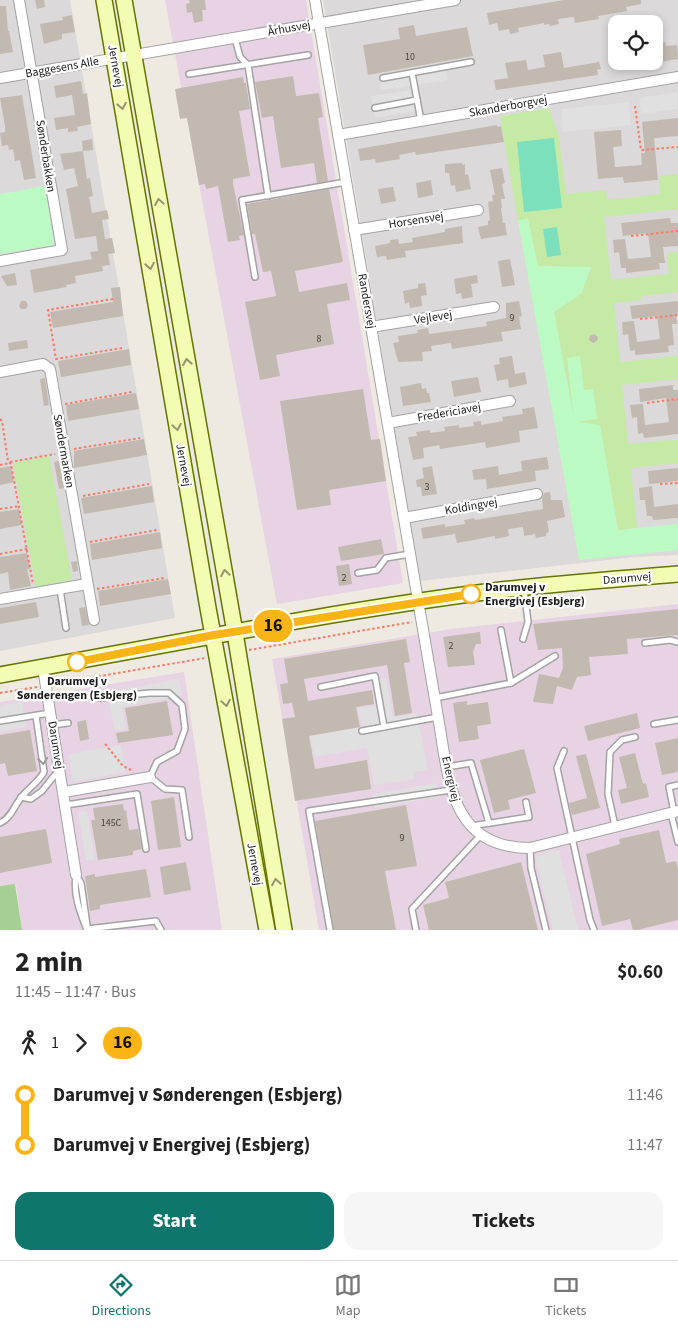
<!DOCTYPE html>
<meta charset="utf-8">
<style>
body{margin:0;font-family:"Source Sans 3",sans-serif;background:#f6f6f6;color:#222;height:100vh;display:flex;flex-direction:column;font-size:19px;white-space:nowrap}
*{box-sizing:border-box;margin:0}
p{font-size:16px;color:#767676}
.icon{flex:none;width:28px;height:28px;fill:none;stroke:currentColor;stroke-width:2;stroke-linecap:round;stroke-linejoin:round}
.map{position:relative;height:930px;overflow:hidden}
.panel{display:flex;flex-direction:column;background:#fff;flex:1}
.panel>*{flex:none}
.badge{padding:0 10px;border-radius:16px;font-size:18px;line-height:32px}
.buttons{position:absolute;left:608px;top:15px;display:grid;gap:10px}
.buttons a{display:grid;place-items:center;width:55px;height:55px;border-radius:10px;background:#fff;box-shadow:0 2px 8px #0003;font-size:25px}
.map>.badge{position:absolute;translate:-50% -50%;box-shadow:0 0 0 2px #fff}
.legs{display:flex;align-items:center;gap:8px;height:55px;padding:0 15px;font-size:16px}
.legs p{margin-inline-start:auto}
.headline{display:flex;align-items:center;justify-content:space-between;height:85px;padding:0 15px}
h1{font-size:28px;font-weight:700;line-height:38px}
.primary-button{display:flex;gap:10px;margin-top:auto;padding:10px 15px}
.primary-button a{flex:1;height:58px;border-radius:15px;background:#0f766e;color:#fff;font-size:20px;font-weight:700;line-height:58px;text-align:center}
.primary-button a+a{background:#f6f6f6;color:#222}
ul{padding:0 15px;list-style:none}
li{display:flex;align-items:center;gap:18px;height:50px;font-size:19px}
li i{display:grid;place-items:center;width:8px;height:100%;margin:0 6px;background:currentColor}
li i::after{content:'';width:12px;height:12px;margin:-6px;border:4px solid;border-radius:50%;background:#fff}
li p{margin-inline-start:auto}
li:first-child i{background:linear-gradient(#0000 50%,currentColor 0)}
li:last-child i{background:linear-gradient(currentColor 50%,#0000 0)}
.tab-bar{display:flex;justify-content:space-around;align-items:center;height:70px;border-top:1px solid #e0e0e0;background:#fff;font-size:14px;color:#767676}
.tab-bar a{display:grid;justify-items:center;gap:2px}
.tab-bar .active{color:#0f766e}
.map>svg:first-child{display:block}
.residential{fill:#dbd9d9;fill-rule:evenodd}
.industrial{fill:#e7d3e3}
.grass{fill:#c5eaa6}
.forest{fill:#a4cf95}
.park{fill:#bcfac4}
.pitch{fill:#7de0bd}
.parking{fill:#e0e0e0}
.building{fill:#c2bab1}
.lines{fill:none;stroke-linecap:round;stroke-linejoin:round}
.lane-casing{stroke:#a3a3a3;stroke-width:8}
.street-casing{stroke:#a3a3a3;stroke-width:12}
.secondary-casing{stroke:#647502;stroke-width:18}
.path{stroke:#fd7964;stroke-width:2;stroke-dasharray:2.5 2.5;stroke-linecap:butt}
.lane{stroke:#fff;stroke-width:5}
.street{stroke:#fff;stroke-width:10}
.secondary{stroke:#f4fbb3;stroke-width:15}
.oneway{stroke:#93976f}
.oneway2{stroke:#999}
.line-1-casing{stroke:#fff;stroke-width:11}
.line-1{stroke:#fbb416;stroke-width:8}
.stop-1-dot{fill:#fff;stroke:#fbb416;stroke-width:2.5}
.labels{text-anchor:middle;stroke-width:4.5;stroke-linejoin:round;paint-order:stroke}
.number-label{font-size:10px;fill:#464441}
.street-label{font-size:12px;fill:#1c1c1c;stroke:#fff}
.stop-label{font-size:12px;font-weight:bold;fill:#1c1c1c;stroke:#fff;text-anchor:start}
</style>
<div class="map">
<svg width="678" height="930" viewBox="0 0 678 930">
<rect width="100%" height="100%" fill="#eeeae2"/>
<g class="residential">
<polygon points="0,0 70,0 175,618 0,651"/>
<path d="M 323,0 L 678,0 L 678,555 L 634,557 L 420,581 ZM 616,24 L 654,24 L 654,61 L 616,61 Z"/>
</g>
<g class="industrial">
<polygon points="165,0 306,0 403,583 277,604"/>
<polygon points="678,604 678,930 319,930 272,659 451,629"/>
<polygon points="184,672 222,930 22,930 16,884 0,886 0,702"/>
</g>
<g class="grass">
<polygon points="549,108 559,137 566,194 606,190 607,200 660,194 659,176 678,174 678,209 604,217 611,280 669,274 667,253 678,252 678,292 641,296 641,300 614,303 620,362 678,356 678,379 622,385 628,444 678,439 678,463 631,468 637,528 618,530 600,425 575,422 554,312 581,294 591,268 538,266 528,219 518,221 500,116"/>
<polygon points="49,456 72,580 36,587 13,463"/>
</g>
<polygon class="forest" points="15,884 22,930 0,930 0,886"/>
<g class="park">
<polygon points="45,186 54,245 0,254 0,194"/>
<polygon points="528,218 538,266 591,267 581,294 554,312 574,419 567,358 580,356 584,390 593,389 597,419 578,422 600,425 618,530 678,524 678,550 579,560 518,221"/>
</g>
<g class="pitch">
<polygon points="554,138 562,208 524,212 517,142"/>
<polygon points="557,227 561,255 547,257 543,229"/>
</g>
<g class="parking">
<polygon points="446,65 448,80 381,90 379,76"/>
<polygon points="412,90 416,111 375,118 371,96"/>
<polygon points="678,92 678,109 641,114 639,98"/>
<polygon points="629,102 631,125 563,132 561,109"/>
<polygon points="386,678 393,717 417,713 428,770 414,772 415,779 374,785 367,748 314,757 310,736 362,727 358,708 376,706 371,680"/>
<polygon points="179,679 182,695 122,707 126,729 115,731 107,692"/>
<polygon points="22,702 26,727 0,732 0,706"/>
<polygon points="121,745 126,772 73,782 68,754"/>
<polygon points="437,783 440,797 374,808 372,794"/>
<polygon points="87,811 95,859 86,861 78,812"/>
<polygon points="559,850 578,930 553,930 535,856"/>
</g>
<g class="building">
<polygon points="35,0 44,0 45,7 37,9"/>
<polygon points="189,0 205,0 206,10 202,10 203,21 194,23 192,12 187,13 186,4 190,3"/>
<polygon points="564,0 641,0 641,4 626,7 627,11 598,16 599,19 575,23 574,17 558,19 559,24 550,26 549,24 544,25 544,23 518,28 519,32 510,34 509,29 499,31 497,23 489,25 487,13"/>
<polygon points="0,6 6,6 8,31 9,31 13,52 0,54"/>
<polygon points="72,15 75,32 62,34 62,39 44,44 40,24 63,20 62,17"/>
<polygon points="414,25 416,36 467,27 473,56 368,75 363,45 400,39 398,28"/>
<polygon points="665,42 666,46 677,45 678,59 654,63 654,43"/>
<polygon points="561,52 564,68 599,62 601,69 597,70 598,75 496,90 494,80 508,78 505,63 526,60 528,70 545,67 543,55"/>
<polygon points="293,76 296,96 319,93 323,117 318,118 328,181 317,183 314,163 281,168 273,116 262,118 255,82"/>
<polygon points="243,77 244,83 246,83 250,109 239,111 250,176 233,179 233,184 244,235 239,236 240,240 228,242 218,186 206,189 205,184 199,185 187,118 180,119 175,89"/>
<polygon points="81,81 83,94 87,93 91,124 77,127 78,131 68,132 68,128 56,130 54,118 75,115 72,95 56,98 54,86"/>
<polygon points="22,95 36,178 24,180 20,160 15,161 13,149 9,150 8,145 2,146 0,133 5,132 5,126 0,98"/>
<polygon points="678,118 678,136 654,138 658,180 624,183 623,177 598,179 594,132 621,130 622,146 613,147 615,167 642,165 641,153 645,153 642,122"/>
<polygon points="497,125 497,127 501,126 504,142 416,155 415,152 399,155 400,159 376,163 375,159 360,161 358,149"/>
<polygon points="92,139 93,150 83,151 87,179 90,178 93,196 89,197 92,213 107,210 109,219 102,220 105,239 112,238 115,253 108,254 110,265 102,266 103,271 75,276 76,283 66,285 67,287 34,293 30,270 92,259 90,252 98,251 96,236 75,239 66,189 78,186 74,168 64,170 60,154 83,151 82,141"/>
<polygon points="462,163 462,165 465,164 465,175 468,174 471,189 456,192 455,185 451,186 449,173 445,173 445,164"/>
<polygon points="502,168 505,183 502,184 505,199 501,199 502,208 501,208 503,223 505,223 507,235 481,239 478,227 488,225 488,221 490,220 488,202 493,201 492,195 495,195 490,170"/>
<polygon points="431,180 433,195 418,198 416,183"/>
<polygon points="393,187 396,201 381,204 378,189"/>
<polygon points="329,189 343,262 295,271 299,292 347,283 350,300 327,304 334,344 276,355 280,376 260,380 245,302 276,296 271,271 263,272 255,234 252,234 247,204"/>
<polygon points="670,218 671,223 678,223 678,246 663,247 665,263 659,263 660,269 626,273 626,268 621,268 619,252 614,253 613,240 625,239 628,259 651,257 648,233 623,236 621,223"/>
<polygon points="462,226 463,243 405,251 406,257 387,260 386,256 377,257 375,246 390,243 390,240 398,239 399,244 413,242 412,238 445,232 445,229"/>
<polygon points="510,259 515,285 502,287 498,261"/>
<polygon points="15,273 17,285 7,286 1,276"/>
<polygon points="477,275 478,283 471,284 473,297 462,299 461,293 456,294 454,279"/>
<polygon points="425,283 427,295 421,296 422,306 410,308 409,302 405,304 403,291 418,288 418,284"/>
<polygon points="120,287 123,316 53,328 50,312 113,302 111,288"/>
<polygon points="21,301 26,301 28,305 26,309 21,309 19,306"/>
<polygon points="519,301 522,316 519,317 521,329 501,332 503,341 452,349 451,343 431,346 432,351 422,352 423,361 398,362 393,343 399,342 398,336 418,333 417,330 428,328 429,334 487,326 486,322 506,318 506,303"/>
<polygon points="678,301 678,314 676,314 677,324 672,324 674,345 668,346 669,352 635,355 635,350 630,351 628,334 623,335 622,322 634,321 637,342 660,339 657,316 632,319 630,306"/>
<polygon points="594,334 598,337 597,341 593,343 589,340 590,336"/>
<polygon points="27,340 28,348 9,351 8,343"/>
<polygon points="129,349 131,365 61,377 58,361"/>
<polygon points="512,356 515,374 525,372 527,384 509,388 508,379 497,381 494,365 500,364 499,358"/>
<polygon points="478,377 481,392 454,397 451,381"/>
<polygon points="45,378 49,405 44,406 40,379"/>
<polygon points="421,383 422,389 426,388 427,393 429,393 431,402 403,406 400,387"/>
<polygon points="673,385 673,390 678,390 678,434 644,438 643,433 638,434 637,417 632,418 630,405 643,404 645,425 669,422 666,398 640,402 639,389"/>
<polygon points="363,389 371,440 380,439 386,481 329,490 331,505 297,510 280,401"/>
<polygon points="136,393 139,409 68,421 66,405"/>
<polygon points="534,407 538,428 519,431 520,442 486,448 485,442 440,449 439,445 423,448 424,458 413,460 408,437 417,436 416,432 430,430 430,433 445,431 444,427 459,425 459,428 474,426 473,422 481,421 481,425 503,421 502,417 523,414 522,409"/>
<polygon points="144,439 147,455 74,468 74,451"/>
<polygon points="547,457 549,469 535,471 536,481 487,489 486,479 474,480 472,470 498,466 499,475 522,471 521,461"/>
<polygon points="59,461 64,488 59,489 54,462"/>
<polygon points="11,466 14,482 0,485 0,468"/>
<polygon points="432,466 437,494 422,496 421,487 417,487 416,480 424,478 422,468"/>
<polygon points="678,468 678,481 649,484 648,471"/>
<polygon points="152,486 154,502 84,514 81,498"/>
<polygon points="652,486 654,507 678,504 678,518 653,520 652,516 647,516 645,500 640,500 639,488"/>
<polygon points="550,492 551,500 562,500 565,517 547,521 549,532 546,533 546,536 536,538 535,534 524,536 523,527 508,529 509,536 495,539 495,536 457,543 455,534 423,539 421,528 445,524 445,527 465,524 464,520 474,518 475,520 543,509 542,499 544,493"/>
<polygon points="19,509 22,525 0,529 0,512"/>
<polygon points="160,532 162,548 92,560 90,544"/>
<polygon points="381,539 384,554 341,561 338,547"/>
<polygon points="27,553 30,569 27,569 31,586 10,590 8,572 0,574 0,557"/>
<polygon points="77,561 78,571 73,572 71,562"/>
<polygon points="349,564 352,584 339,586 336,566"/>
<polygon points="168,579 171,594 100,606 98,591"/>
<polygon points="36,602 39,617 0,624 0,608"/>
<polygon points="85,607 89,625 82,626 79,608"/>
<polygon points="678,609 678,635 627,639 628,654 589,657 591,675 577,677 572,690 557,686 553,704 533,702 539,674 559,678 563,668 562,648 538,650 533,624"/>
<polygon points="480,632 481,644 476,644 473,652 475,665 448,667 443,637"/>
<polygon points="406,639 410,662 404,663 412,713 395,716 387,665 304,679 308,701 372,690 374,704 356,707 360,727 309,736 315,769 367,760 371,789 295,801 282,719 295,717 292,703 283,704 280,684 288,683 284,659"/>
<polygon points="167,701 173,735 118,743 116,733 129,731 125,708"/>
<polygon points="467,701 467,705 488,702 491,724 477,726 479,739 459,742 453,703"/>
<polygon points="637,713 640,728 588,741 584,726"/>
<polygon points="86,720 89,739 80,741 77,722"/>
<polygon points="30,730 37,771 8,776 5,763 0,764 0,735"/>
<polygon points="678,738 678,772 662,775 655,743"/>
<polygon points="524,749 536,793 508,800 510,809 494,813 480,760"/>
<polygon points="635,753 643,784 646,783 649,797 621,804 618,790 627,788 619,757"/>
<polygon points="586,754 600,808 572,815 569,803 587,798 576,756"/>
<polygon points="174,797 181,847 158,850 151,801"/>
<polygon points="123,804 124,811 126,810 129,830 138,829 142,849 133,851 133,855 98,860 91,820 95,820 93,808"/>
<polygon points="406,805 417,866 385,871 396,930 334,930 315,821"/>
<polygon points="46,829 52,863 0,873 0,837"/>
<polygon points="659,830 666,863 676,861 678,869 678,920 637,930 633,930 630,919 602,926 586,854 620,844 619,839"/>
<polygon points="186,862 191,890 164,895 160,867"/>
<polygon points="521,862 538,930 429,930 423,905 449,898 445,882"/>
<polygon points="146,869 151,897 100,905 100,909 90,911 85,876 95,874 95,877"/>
</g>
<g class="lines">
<g class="lane-casing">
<g id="lane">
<polyline points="235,38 240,57 248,65 268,196"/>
<polyline points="412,73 421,121"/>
<polyline points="189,74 308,55"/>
<polyline points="383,78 471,62"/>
<polyline points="375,108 417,100"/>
<polyline points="255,277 242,200 346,182"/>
<polyline points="358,573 377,570 386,558 410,554"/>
<polyline points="60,589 66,628"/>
<polyline points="523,639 528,622 524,588"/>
<polyline points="645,643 670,640 678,642"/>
<polyline points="511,683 555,656"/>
<polyline points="321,687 375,676 384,727"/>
<polyline points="100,698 149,693 169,693 182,705 185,729 177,751 157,762 150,777 165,789 182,790 189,837"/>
<polyline points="435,698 511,683 501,630"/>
<polyline points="0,721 50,713"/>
<polyline points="654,724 678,720"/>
<polyline points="52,725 68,723"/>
<polyline points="362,731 438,717"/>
<polyline points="564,751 557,768 590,920 594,930"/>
<polyline points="447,767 471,763 489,823"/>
<polyline points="21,797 31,799 42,791 58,771"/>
<polyline points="66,805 137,794 146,849"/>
<polyline points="674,812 669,787 678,785"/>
<polyline points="671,813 678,842"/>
<path d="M 0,823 C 10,819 14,807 20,799 C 27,789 38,783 44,772 L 36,716"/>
<polyline points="471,826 529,817 526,802"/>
<polyline points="615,826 608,794 610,752 622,740 635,737"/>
<polyline points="530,848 531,868 546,930"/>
<path d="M 76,875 C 73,895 80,912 87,930"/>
<polyline points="76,875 81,883 87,925"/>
<polyline points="87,929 156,921 161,930"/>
<polyline points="330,930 309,811 451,790"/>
<polyline points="416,930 412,909 481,835"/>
</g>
</g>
<g class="street-casing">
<g id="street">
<path d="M 315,0 L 438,717 C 449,778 449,848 530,848 L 678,811"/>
<polyline points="0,78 455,0"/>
<polyline points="338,135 678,77"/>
<polyline points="354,230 478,210"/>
<polyline points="0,261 62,250 19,0"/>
<polyline points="371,327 494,307"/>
<polyline points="0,372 43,364 50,369 94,620"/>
<polyline points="388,423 510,401"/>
<polyline points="404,518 537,494"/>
<polyline points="0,599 87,584"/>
<polyline points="43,668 76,875"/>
<polyline points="64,792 150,777"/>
</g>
</g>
<g class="secondary-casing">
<g id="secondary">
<polyline points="104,0 208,608 267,930"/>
<polyline points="124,0 233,621 284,930"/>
<path d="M 0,675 C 166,645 333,611 501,590 C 560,583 619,579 678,574"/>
</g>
</g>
<g class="path">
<polyline points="635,106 641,150 678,147"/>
<polyline points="631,236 678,231"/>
<polyline points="113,299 48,310 56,359 122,348"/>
<polyline points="640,319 678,315"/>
<polyline points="647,403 678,399"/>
<polyline points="65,404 132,392"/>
<polyline points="0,419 2,421 8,461 11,464 33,584"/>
<polyline points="74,449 140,438"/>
<polyline points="10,462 55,454"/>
<polyline points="0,465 10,463"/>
<polyline points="660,484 678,483"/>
<polyline points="83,496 149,484"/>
<polyline points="0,509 20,506"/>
<polyline points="90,542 157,530"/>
<polyline points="0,554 27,549"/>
<polyline points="97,589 164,578"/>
<polyline points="249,650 412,622"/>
<polyline points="54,684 205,658"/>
<polyline points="0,693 37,687"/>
<polyline points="105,744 123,766 131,770"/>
</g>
<use href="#lane" class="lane"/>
<use href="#street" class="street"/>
<use href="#secondary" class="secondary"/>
</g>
<defs><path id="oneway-chevron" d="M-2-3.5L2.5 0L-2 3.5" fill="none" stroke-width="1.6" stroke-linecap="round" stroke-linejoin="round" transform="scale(1.25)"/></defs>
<g class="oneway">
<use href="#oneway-chevron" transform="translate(122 106) rotate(80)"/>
<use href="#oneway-chevron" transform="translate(159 202) rotate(-100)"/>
<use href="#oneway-chevron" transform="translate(150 266) rotate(80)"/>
<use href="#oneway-chevron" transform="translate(187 362) rotate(-100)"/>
<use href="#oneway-chevron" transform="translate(177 427) rotate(80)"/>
<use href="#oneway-chevron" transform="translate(225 573) rotate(-100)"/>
<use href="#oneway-chevron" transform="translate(226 703) rotate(80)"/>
<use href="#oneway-chevron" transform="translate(276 882) rotate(-99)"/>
</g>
<use class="oneway2" href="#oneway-chevron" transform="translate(43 761) rotate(82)"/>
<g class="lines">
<g class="line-1-casing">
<polyline id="line-1" points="77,662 214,635 471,594"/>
</g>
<use href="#line-1" class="line-1"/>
</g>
<g class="stop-1-dot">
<circle cx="471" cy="594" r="9"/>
<circle cx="77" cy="662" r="9"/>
</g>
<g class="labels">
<g class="number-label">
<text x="410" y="60">10</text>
<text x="512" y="321">9</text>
<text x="319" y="342">8</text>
<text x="427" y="490">3</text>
<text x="344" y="581">2</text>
<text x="451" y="649">2</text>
<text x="111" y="826">145C</text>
<text x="402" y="841">9</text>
</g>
<g class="street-label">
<text transform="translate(289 28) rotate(-10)" y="4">Århusvej</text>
<text transform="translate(116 66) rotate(80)" y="4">Jernevej</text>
<text transform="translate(62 67) rotate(-10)" y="4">Baggesens Alle</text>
<text transform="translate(508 106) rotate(-10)" y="4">Skanderborgvej</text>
<text transform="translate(46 156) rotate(81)" y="4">Sønderbakken</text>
<text transform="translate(416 220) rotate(-9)" y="4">Horsensvej</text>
<text transform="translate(367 301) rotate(80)" y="4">Randersvej</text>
<text transform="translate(433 317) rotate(-9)" y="4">Vejlevej</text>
<text transform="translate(449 412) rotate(-10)" y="4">Fredericiavej</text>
<text transform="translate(64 451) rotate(80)" y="4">Søndermarken</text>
<text transform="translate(184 465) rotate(80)" y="4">Jernevej</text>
<text transform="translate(471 506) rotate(-10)" y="4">Koldingvej</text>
<text transform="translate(627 578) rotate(-5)" y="4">Darumvej</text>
<text transform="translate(56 745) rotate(81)" y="4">Darumvej</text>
<text transform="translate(451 779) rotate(77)" y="4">Energivej</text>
<text transform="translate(255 864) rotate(80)" y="4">Jernevej</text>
</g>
<g class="stop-label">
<text x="485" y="591">Darumvej v<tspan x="485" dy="14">Energivej (Esbjerg)</tspan></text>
<text x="77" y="685" text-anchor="middle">Darumvej v<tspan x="77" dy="14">Sønderengen (Esbjerg)</tspan></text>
</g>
</g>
</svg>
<div class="buttons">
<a><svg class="icon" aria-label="locate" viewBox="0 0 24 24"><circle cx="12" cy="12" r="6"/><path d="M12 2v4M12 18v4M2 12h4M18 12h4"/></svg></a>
</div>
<b class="badge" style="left:273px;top:626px;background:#fbb416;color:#111">16</b>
</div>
<section class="panel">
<div class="headline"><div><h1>2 min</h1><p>11:45 – 11:47 · Bus</p></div><b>$0.60</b></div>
<div class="legs"><svg class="icon" aria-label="walk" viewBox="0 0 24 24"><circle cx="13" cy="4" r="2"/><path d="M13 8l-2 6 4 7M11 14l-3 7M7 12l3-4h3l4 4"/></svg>1<svg class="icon" aria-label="forward" viewBox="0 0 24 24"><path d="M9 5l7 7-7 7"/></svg><b class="badge" style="background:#fbb416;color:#111">16</b></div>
<ul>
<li><i style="color:#fbb416"></i><b>Darumvej v Sønderengen (Esbjerg)</b><p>11:46</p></li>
<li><i style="color:#fbb416"></i><b>Darumvej v Energivej (Esbjerg)</b><p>11:47</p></li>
</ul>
<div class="primary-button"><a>Start</a><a>Tickets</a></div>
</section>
<nav class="tab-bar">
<a class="active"><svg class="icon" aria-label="directions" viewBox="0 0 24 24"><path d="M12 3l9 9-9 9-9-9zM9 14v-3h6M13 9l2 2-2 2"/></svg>Directions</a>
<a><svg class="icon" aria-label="map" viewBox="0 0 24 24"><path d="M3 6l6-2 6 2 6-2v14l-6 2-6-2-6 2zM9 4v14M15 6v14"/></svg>Map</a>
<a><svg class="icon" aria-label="tickets" viewBox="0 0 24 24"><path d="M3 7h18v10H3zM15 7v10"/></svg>Tickets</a>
</nav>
